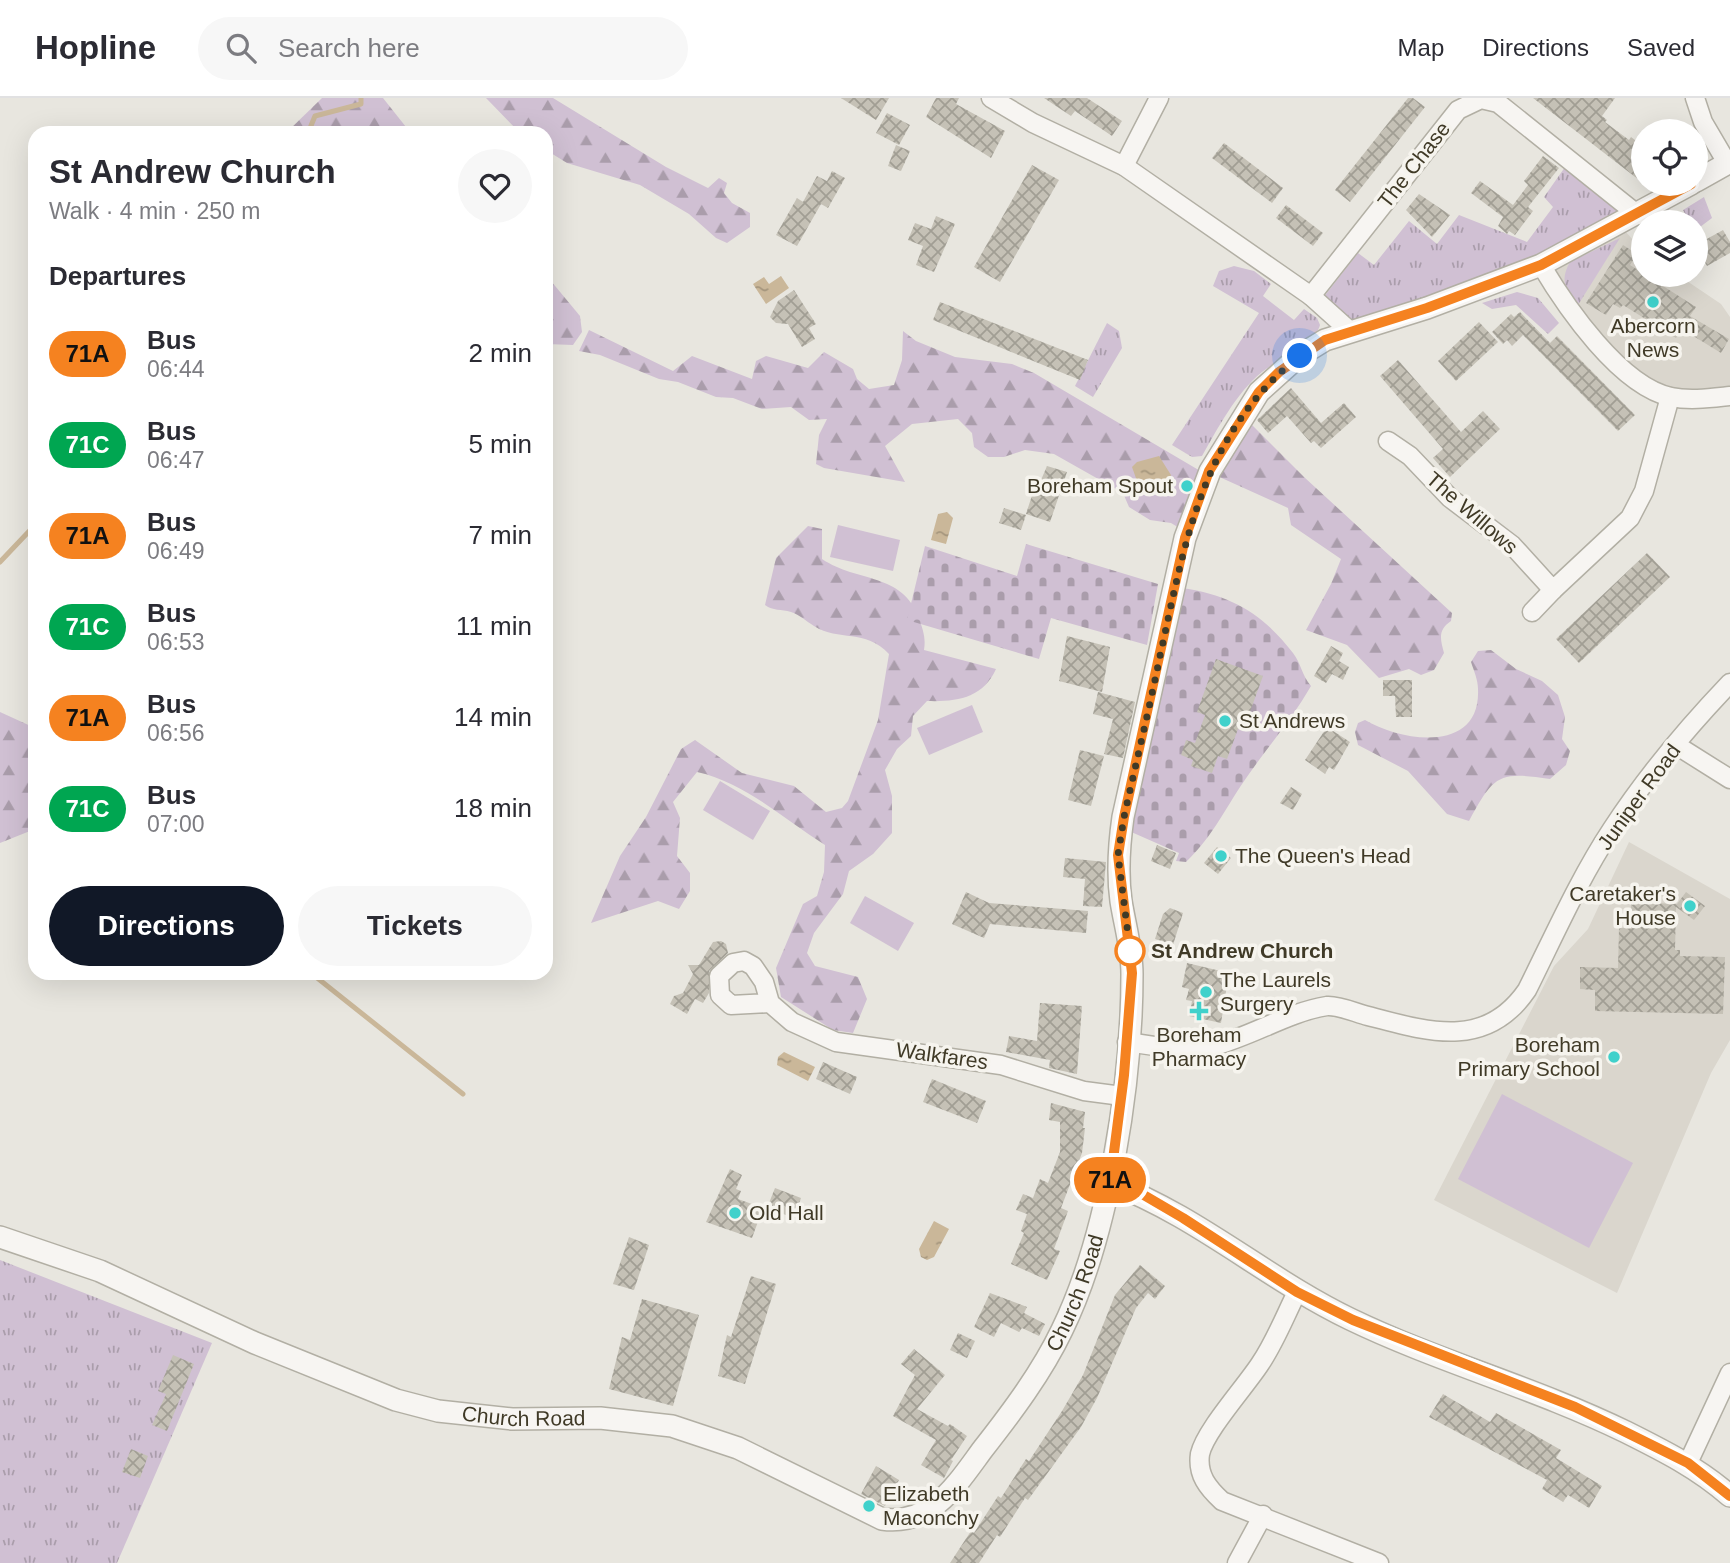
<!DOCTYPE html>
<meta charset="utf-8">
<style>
body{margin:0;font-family:Helvetica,sans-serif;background:#f7f7f7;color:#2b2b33;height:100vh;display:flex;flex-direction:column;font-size:26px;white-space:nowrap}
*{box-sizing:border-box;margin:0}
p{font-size:23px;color:#7c7c81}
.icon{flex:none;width:38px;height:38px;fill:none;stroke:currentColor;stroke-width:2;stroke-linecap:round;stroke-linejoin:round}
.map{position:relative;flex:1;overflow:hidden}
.details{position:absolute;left:28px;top:28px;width:525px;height:854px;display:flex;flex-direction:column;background:#fff;border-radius:21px;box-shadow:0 7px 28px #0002}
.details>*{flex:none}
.badge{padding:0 14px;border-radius:23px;font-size:24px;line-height:46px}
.controls{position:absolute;left:1631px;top:21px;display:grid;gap:14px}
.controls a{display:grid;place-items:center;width:77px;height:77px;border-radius:50%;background:#fff;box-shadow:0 7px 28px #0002;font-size:35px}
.you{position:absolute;width:35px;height:35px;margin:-18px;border:5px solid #fff;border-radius:50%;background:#1a73e8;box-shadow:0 0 0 10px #1a73e833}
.map>.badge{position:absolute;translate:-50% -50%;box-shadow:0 0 0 4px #fff}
h2{padding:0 21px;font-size:26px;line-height:63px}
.round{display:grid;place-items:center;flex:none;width:74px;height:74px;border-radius:37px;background:#f7f7f7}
.head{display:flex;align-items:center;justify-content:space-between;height:119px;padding:0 21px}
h1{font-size:33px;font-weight:600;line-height:52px}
.primary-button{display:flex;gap:14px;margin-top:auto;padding:14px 21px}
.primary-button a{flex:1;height:80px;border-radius:42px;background:#111827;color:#fff;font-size:28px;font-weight:600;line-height:80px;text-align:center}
.primary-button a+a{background:#f7f7f7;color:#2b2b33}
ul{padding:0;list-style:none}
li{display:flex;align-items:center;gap:21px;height:91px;padding:0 21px}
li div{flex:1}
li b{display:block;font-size:26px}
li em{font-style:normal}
li .badge{min-width:77px;font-weight:700;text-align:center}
header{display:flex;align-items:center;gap:42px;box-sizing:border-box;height:98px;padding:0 35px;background:#fff;border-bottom:2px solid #e1e1e2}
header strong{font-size:33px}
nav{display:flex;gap:38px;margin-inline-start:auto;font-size:24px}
.search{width:490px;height:63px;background:#f7f7f7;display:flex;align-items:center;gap:18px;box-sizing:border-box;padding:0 24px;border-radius:38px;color:#7c7c81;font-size:26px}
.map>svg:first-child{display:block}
.built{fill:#dad6cd}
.grass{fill:url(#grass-tufts)}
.forest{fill:url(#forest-firs)}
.cemetery{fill:url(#cemetery-stones)}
.park{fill:#d0c0d3}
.water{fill:url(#water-ripples)}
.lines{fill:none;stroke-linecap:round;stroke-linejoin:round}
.stream{stroke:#cab799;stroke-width:5}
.building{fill:url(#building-cross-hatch)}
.minor-casing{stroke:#b2afa4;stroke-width:21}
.tertiary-casing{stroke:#b2afa4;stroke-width:24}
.minor{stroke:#f7f5f2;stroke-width:18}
.tertiary{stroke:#f7f5f2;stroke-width:21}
.line-casing{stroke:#fff;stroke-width:16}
.line{stroke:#f58220;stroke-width:10}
.walk{stroke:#403a27;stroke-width:7;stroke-dasharray:0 12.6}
.poi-dot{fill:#40d1cb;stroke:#f6f4ee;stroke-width:2.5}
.stop-dot{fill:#fff;stroke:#f58220;stroke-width:3.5}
.labels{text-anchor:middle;stroke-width:7;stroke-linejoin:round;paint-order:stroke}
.street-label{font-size:21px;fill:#403a27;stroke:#f6f4ee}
.poi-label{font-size:21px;fill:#403a27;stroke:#f6f4ee;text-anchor:start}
.stop-label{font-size:21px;font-weight:bold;fill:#403a27;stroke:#f6f4ee;text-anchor:start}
</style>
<header>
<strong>Hopline</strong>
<div class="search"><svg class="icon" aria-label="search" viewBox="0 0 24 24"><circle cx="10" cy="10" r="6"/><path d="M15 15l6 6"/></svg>Search here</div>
<nav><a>Map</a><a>Directions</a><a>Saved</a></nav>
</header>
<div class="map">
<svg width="1730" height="1465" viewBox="0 0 1730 1465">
<defs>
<pattern id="grass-tufts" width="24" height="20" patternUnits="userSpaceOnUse" patternTransform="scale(1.75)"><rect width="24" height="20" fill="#d0c0d3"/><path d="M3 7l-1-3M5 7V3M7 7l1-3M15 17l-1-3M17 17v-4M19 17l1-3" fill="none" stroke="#aa9dab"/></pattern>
<pattern id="forest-firs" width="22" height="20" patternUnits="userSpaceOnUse" patternTransform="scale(1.75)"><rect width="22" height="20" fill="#d0c0d3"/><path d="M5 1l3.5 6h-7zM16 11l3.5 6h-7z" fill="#aa9dab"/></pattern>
<pattern id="cemetery-stones" width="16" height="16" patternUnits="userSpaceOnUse" patternTransform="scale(1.75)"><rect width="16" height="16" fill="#d0c0d3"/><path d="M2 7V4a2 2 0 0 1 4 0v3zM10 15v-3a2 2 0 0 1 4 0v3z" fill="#aa9dab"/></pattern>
<pattern id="water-ripples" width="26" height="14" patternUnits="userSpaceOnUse" patternTransform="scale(1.75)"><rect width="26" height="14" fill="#cab799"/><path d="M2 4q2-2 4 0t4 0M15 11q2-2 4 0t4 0" fill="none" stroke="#a5967d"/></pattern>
<pattern id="building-cross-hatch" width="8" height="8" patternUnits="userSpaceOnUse" patternTransform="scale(1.75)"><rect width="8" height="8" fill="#c5c1b6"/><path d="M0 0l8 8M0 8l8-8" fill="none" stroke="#a19e94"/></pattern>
</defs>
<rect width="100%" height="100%" fill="#e8e6df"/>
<g class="built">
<polygon points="1624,132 1643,153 1643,177 1678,177 1721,206 1730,219 1730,294 1671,296 1633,275 1581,220 1549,170"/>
<polygon points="1629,744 1730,801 1730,942 1711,975 1617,1195 1434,1102 1554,868 1588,831"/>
</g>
<g class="grass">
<polygon points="1570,62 1638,117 1351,234 1323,200 1358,155 1374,167 1409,123 1437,146 1459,117 1527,144 1553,109 1544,99"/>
<polygon points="1704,99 1712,120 1700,129 1689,123 1683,112"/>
<path d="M 1620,140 L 1578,207 C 1566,192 1559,183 1570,164 Z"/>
<path d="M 1234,168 L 1254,173 L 1271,186 L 1263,198 L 1294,222 L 1304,211 L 1317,220 L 1320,227 C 1316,244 1276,263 1262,274 C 1236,295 1218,330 1202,358 L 1192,359 L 1172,347 L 1259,215 L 1213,188 L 1219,173 Z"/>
<polygon points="1517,194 1538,200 1559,225 1548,236 1516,207 1492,211 1482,205"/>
<polygon points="1107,225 1119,233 1122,250 1093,299 1075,288"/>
<polygon points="0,1162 212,1245 117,1465 0,1465"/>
</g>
<g class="forest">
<polygon points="322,0 383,0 406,29 402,35 286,35"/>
<polygon points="486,0 553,0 666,69 708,90 719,80 727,85 724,95 732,105 750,115 750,129 727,145 716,140 689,116 640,87 567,65 546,52 546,35 520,35"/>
<polygon points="546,177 580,218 582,234 573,247 546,246"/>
<polygon points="589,232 673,273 692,258 752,281 756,263 766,258 808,270 824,254 853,271 857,281 869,291 894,287 902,262 903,233 916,243 955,259 1012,266 1034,275 1202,374 1181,431 1171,425 1150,422 1129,409 1123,395 1054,356 1025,352 1004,359 988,359 974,349 972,335 958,321 912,326 885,348 905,384 824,370 816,366 819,337 827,321 809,322 791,309 762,311 733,300 716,299 678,284 659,281 600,257 579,253"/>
<path d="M 1247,322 L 1304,379 L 1452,515 L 1451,523 C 1438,532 1440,540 1444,555 L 1434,572 L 1421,577 L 1409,571 L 1379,580 L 1347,547 L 1306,532 L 1331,486 L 1341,461 L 1291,427 L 1288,410 L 1215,377 Z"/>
<path d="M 808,428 L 822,431 L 822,461 C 858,485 902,474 919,520 C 923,532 926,540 924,552 L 996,571 C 983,600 957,604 927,603 L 913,618 L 911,638 L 897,651 L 885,672 L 892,698 L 892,735 L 873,756 L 849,773 L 843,796 L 814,835 L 807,855 L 815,868 L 858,879 L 867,901 L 853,935 L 833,932 L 781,899 L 776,870 L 803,806 L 817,798 L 824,774 L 825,747 C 783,721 746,685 697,674 L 673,704 L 680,720 L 677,758 L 690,775 L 690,793 L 679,811 L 658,803 L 591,825 L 620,758 L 646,719 L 681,651 L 695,642 L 742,675 L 794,688 L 826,714 L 842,710 L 848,703 L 878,622 L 889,556 C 865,530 839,544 814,528 C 806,523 800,517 791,514 C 781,511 773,513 765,507 L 776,460 Z"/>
<path d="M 1491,552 L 1516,571 L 1542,583 L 1558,597 L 1565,619 L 1562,641 L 1570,653 L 1566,667 L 1550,681 C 1497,673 1494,678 1469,723 L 1447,716 L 1408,673 L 1358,647 L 1355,634 L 1358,625 L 1365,622 C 1402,644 1481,656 1478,591 C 1478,582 1474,573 1471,564 L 1478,553 Z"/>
<polygon points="0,614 35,630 35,731 0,745"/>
</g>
<g class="cemetery">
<polygon points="1026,446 1158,486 1147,547 1051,520 1039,561 907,522 925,448 1017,478"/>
<path d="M 1183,490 C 1232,498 1262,515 1293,555 C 1301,565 1302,578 1311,588 C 1292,621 1270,646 1249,676 C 1226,708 1215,736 1186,764 L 1176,763 L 1179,755 L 1129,733 Z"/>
</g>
<g class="park">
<polygon points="838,427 900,442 893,473 830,459"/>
<polygon points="972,607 983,634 929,657 917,630"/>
<polygon points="720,683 770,713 753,742 703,712"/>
<polygon points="865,798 914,825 898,853 850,825"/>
<polygon points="1502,996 1633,1065 1589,1150 1458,1081"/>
</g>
<g class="water">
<polygon points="781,178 789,190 766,206 753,186 764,179 769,186"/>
<polygon points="1159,358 1171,377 1167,391 1153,394 1137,383 1132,369 1137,364"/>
<polygon points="947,414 953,420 946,446 931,442 938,416"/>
<polygon points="784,954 815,969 808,983 777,967 778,959"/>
<polygon points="934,1123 949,1131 934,1159 927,1162 921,1159 919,1151"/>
</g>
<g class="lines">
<g class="stream">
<polyline points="308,35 315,18 361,6 361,0"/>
<polyline points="0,464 35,427"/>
<polyline points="311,875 463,996"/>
</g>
</g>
<g class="building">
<polygon points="841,0 889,0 876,22"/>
<polygon points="936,0 959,0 956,6 1005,33 991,60 926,19"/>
<polygon points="1044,0 1087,0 1122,23 1112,38 1075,13 1071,18"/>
<polygon points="1408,0 1413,0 1425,9 1350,104 1335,92"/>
<polygon points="1533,0 1615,0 1602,18 1607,22 1605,24 1629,42 1631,39 1643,48 1643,85"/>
<polygon points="887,15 910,27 899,47 876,35"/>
<polygon points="1224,45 1283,90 1272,105 1212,60"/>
<polygon points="896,47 910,53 901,73 888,68"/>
<polygon points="1543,58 1559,70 1528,109 1533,113 1515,137 1509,133 1507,136 1498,128 1503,119 1471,95 1480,83 1513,107 1528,87 1524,83"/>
<polygon points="1032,67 1059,82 1000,184 974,169"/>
<polygon points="832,73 845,80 828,110 821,106 797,148 776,137 797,100 803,104 817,78 827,83"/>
<polygon points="1419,96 1450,117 1432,139 1406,112"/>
<polygon points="1286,107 1323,135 1313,148 1276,120"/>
<polygon points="936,118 955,126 934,174 916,167 923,148 908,142 915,125 931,131"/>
<polygon points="1723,132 1730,144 1730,155 1707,168 1702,159 1696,163 1696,147"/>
<polygon points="1623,147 1637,156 1630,167 1696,209 1690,218 1729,241 1721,255 1682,231 1676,240 1623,207 1620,210 1613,206 1606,217 1586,205"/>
<polygon points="794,192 816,226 809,230 815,241 802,249 788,226 776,225 770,219 778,203"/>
<polygon points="940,204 1088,262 1080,282 933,222"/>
<polygon points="1520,214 1550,245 1557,238 1635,317 1618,333 1523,237 1512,248 1507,242 1503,246 1492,234 1511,216 1514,219"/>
<polygon points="1479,224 1498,244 1456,283 1438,263"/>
<polygon points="1398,262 1461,334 1483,313 1500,331 1450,379 1433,360 1443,351 1380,278"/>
<polygon points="1291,290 1321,325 1344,305 1356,319 1321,350 1314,343 1311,345 1287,318 1268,335 1257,322"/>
<polygon points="1047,368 1067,374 1050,424 1026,416 1035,388 1038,389"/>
<polygon points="1004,410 1026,417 1021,432 999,425"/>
<polygon points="1647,455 1670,479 1579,565 1556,541"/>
<polygon points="1067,538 1110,549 1102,594 1059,583"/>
<polygon points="1331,548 1343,555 1339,563 1349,569 1343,582 1332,576 1326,585 1314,578"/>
<polygon points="1216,561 1263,578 1243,633 1238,631 1227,661 1218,658 1212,675 1191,668 1193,662 1181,657 1186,642 1195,645 1205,617 1197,614"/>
<polygon points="1383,582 1412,582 1412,619 1396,619 1395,598 1383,598"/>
<polygon points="1098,594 1135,604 1123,660 1104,656 1113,621 1093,616"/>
<polygon points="1327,629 1350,644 1334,672 1329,669 1325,676 1305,662"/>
<polygon points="1080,652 1104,658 1091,708 1068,702"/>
<polygon points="1291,689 1302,696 1293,712 1280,705"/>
<polygon points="1157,747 1176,755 1170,771 1151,763"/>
<polygon points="1217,749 1231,760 1218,776 1204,765"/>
<polygon points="1065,760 1106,764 1102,809 1083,808 1085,781 1063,779"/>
<polygon points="966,794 989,805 1088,813 1086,835 990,826 984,840 952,826"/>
<polygon points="1686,794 1705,808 1694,822 1676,809 1675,852 1680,852 1680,858 1725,859 1723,916 1595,913 1595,892 1580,891 1580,869 1618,870 1619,830 1631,830 1631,804 1677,806"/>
<polygon points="1170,810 1183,815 1173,847 1155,841 1163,816"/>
<polygon points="721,843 726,846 728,855 709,873 709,895 703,905 695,901 687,916 670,906 674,898 683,895 693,876 688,867 699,867 713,844"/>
<polygon points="1187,865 1229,875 1221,925 1189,918 1192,903 1186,902 1189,891 1182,889"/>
<polygon points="1040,905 1082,908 1077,976 1049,970 1050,962 1006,954 1009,938 1037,943"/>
<polygon points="823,964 857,979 850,996 816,981"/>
<polygon points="932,981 986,1003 977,1025 923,1004"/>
<polygon points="1051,1005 1085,1014 1083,1030 1085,1030 1082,1055 1061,1110 1068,1113 1054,1151 1060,1153 1047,1182 1011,1166 1024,1135 1021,1133 1027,1116 1016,1112 1023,1096 1033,1100 1040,1081 1048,1085 1060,1054 1060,1024 1049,1022"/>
<polygon points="730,1071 742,1077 736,1091 741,1093 738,1101 763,1110 752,1140 706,1124"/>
<polygon points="775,1090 801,1100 794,1120 767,1110"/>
<polygon points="629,1139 649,1147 634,1192 613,1186"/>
<polygon points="1140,1167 1165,1188 1155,1201 1148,1195 1136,1210 1097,1300 1081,1329 1028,1402 1025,1400 1000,1439 997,1437 979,1465 950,1465 971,1433 974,1435 998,1398 1001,1400 1026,1361 1029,1363 1062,1313 1083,1277 1115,1197"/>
<polygon points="751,1178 776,1186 745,1286 718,1278 727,1237 731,1239"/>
<polygon points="990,1195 1027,1209 1024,1215 1045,1226 1039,1238 1022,1230 1019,1234 1001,1225 994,1239 974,1229"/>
<polygon points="642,1201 699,1217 673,1308 609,1291 622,1239 630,1242"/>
<polygon points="958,1235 975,1243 967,1260 950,1252"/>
<polygon points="914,1251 945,1277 917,1311 948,1328 950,1326 967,1338 951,1362 953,1363 944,1380 921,1367 936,1342 893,1318 915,1277 901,1266"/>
<polygon points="173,1257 194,1266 167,1333 152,1327 166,1296 158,1293"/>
<polygon points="1443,1296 1490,1324 1496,1315 1561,1352 1556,1360 1602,1388 1589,1410 1568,1397 1563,1404 1542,1391 1547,1382 1429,1319"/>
<polygon points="131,1351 148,1358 140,1380 122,1374"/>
<polygon points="876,1368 899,1382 885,1408 861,1396"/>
</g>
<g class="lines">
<g class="minor-casing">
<g id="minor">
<polyline points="991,0 1033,25 1124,68 1311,198 1458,12 1481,1 1498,5 1638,117"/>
<polyline points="1695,0 1703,24 1727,65"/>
<polyline points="1124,68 1159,0"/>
<path d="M 1541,167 C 1566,209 1620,288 1671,299 C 1690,303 1711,300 1730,298"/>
<polyline points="1311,198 1351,234"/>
<polyline points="1388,343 1410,358 1450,400 1512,447 1553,492 1630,420 1644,393 1670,299"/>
<polyline points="1532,514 1553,492"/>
<polyline points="1676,647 1730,681"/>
<polyline points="770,905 731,907 720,897 719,878 733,865 744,863 753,868 764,884 770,905 792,924 836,944 1001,967 1084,993 1122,998"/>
<path d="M 1127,944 C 1156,948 1187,955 1217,947 C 1254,937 1289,914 1327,908 C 1339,907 1356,915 1368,918 C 1429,934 1486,952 1527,892 C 1554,838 1579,781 1612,731 C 1646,679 1687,630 1730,585"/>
<path d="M 1297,1194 C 1285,1218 1275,1244 1260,1266 C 1245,1289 1205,1333 1200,1356 C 1197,1377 1208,1390 1222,1403 L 1379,1465"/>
<polyline points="1688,1365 1730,1275"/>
<polyline points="1237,1465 1263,1417"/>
</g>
</g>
<g class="tertiary-casing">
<g id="tertiary">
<polyline points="1696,83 1730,64"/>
<path d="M 1110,1085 C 1196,1117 1267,1181 1350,1221 C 1439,1264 1536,1290 1626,1334 C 1664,1353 1698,1370 1730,1398"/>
<path id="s1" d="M 0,1139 L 100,1173 L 255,1245 L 396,1302 L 438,1313 L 512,1321 L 600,1320 L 672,1328 L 738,1350 L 882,1421 C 932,1428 957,1386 983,1351 C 1012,1314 1042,1274 1062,1232 C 1109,1136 1132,983 1132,876 C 1132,851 1125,828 1121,803 C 1117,774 1119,747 1123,719 L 1185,440 L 1210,373 L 1259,294 L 1299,258 L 1325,242 L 1427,210 L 1541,167 L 1691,86"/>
</g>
</g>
<use href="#minor" class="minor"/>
<use href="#tertiary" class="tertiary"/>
</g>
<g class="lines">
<g class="line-casing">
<polyline id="line" points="1691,86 1541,167 1427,210 1325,242 1279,274 1259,294 1209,373 1185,440 1124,719 1118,757 1132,875 1124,977 1110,1085 1142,1096 1183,1120 1297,1194 1353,1222 1575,1309 1688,1365 1730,1398"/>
</g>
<use href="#line" class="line"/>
<path class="walk" d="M 1130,853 L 1131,860 L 1118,757 L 1124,719 C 1136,665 1149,612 1160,558 C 1185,445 1202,334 1300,258"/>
</g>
<g class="poi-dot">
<circle cx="1653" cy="204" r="7"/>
<circle cx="1187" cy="388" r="7"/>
<circle cx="1225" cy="623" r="7"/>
<circle cx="1221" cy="758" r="7"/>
<circle cx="1690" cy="808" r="7"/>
<circle cx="1206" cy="894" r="7"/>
<path d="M1195.5 902.5h7v7h7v7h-7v7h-7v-7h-7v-7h7z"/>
<circle cx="1614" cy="959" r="7"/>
<circle cx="735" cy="1115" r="7"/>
<circle cx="869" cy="1408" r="7"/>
</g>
<circle class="stop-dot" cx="1130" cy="853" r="14"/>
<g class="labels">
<g class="street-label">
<text transform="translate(1414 67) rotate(-52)" y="7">The Chase</text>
<text transform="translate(1472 415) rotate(41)" y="7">The Willows</text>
<text transform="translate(1639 699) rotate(-54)" y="7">Juniper Road</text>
<text transform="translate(942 958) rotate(8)" y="7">Walkfares</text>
<text dy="7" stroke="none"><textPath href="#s1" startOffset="1250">Church Road</textPath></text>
<text dy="7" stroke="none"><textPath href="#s1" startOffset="558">Church Road</textPath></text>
</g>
<g class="poi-label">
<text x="1653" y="235" text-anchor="middle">Abercorn<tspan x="1653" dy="24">News</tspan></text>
<text x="1173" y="395" text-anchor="end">Boreham Spout</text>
<text x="1239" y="630">St Andrews</text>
<text x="1235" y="765">The Queen's Head</text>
<text x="1676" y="803" text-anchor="end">Caretaker's<tspan x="1676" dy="24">House</tspan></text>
<text x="1220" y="889">The Laurels<tspan x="1220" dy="24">Surgery</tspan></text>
<text x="1199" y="944" text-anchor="middle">Boreham<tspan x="1199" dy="24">Pharmacy</tspan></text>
<text x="1600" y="954" text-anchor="end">Boreham<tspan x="1600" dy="24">Primary School</tspan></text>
<text x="749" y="1122">Old Hall</text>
<text x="883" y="1403">Elizabeth<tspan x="883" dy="24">Maconchy</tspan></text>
</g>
<g class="stop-label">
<text x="1151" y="860">St Andrew Church</text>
</g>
</g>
</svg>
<div class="controls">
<a><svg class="icon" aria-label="locate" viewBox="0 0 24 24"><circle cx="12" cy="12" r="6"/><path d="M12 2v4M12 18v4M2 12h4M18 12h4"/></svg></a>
<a><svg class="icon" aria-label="layers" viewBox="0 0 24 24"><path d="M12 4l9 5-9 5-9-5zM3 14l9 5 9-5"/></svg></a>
</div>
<div class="you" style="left:1300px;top:258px"></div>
<b class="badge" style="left:1110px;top:1082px;background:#f58220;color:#111">71A</b>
<section class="details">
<div class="head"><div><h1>St Andrew Church</h1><p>Walk · 4 min · 250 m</p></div><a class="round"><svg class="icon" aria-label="heart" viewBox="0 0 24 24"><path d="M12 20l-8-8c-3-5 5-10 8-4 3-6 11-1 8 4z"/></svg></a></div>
<h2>Departures</h2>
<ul>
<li><span class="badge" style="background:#f58220;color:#111">71A</span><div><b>Bus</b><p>06:44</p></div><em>2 min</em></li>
<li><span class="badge" style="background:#00a651;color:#fff">71C</span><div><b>Bus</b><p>06:47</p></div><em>5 min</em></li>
<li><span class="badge" style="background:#f58220;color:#111">71A</span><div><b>Bus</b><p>06:49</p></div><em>7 min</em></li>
<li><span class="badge" style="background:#00a651;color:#fff">71C</span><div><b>Bus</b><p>06:53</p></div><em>11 min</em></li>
<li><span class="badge" style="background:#f58220;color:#111">71A</span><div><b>Bus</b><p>06:56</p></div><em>14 min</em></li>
<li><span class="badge" style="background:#00a651;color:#fff">71C</span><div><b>Bus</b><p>07:00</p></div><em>18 min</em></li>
</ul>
<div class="primary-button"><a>Directions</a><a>Tickets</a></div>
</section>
</div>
